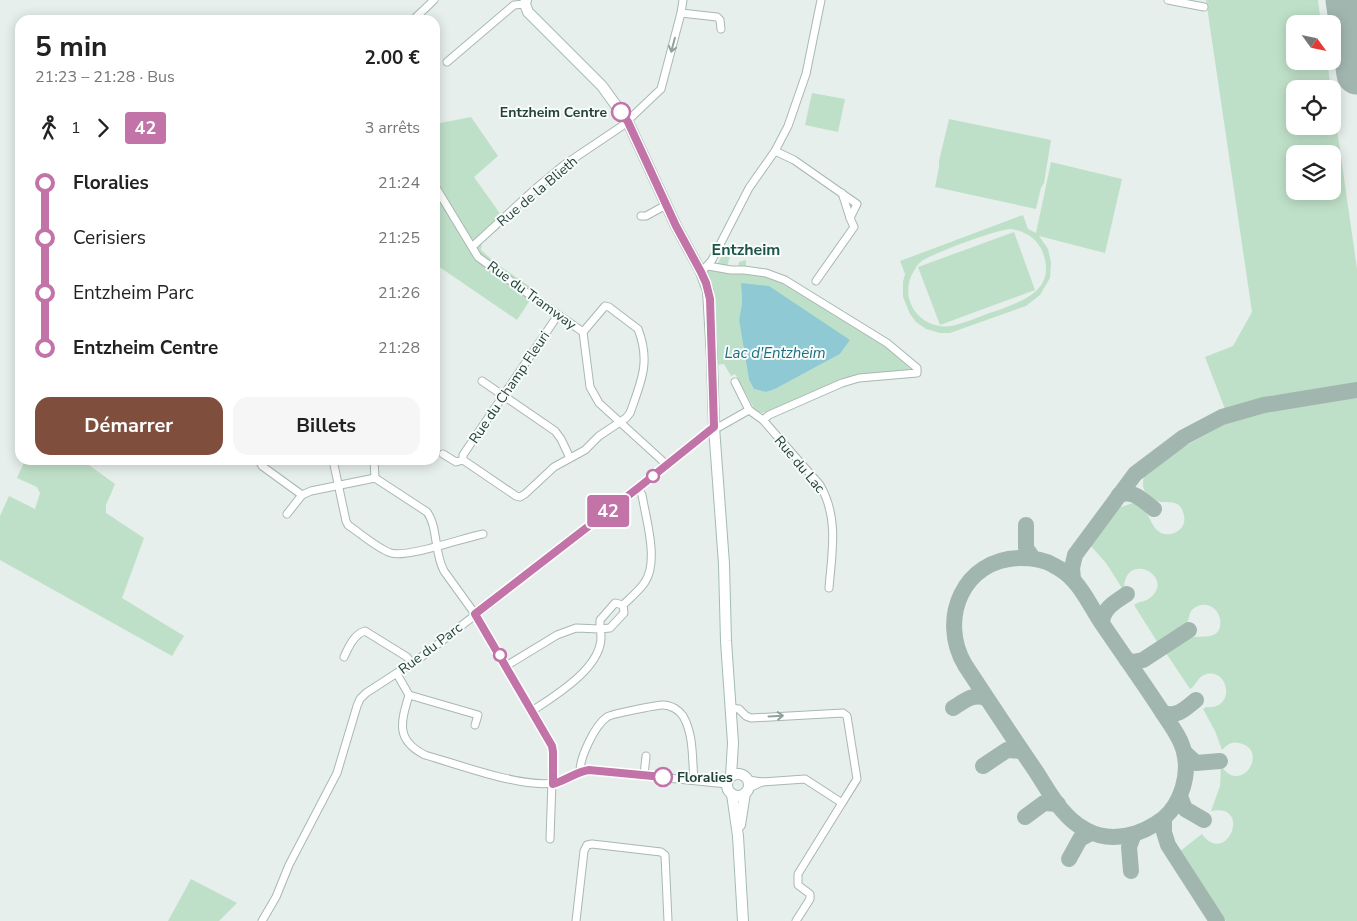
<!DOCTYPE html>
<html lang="fr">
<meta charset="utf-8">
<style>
body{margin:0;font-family:"Nunito Sans",sans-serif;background:#f6f6f6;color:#222;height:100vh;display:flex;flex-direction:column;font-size:19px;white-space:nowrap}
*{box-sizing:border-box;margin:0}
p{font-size:16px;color:#767676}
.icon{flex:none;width:28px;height:28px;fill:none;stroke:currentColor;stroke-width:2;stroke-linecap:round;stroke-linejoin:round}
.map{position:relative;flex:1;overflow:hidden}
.side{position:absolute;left:15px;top:15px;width:425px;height:450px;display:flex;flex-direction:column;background:#fff;border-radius:15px;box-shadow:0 2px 12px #0003}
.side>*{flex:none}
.badge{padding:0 10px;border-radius:4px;font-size:18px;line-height:32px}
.needle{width:32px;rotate:123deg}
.buttons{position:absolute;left:1286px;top:15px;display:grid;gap:10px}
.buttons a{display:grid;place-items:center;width:55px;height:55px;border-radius:10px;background:#fff;box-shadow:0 2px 12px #0003;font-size:25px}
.map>.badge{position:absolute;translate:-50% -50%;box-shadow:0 0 0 2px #fff}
.legs{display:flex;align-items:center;gap:8px;height:55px;padding:0 20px;font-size:16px}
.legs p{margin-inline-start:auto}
.headline{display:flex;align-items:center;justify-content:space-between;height:85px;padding:0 20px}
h1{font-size:28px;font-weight:700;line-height:38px}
.button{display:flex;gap:10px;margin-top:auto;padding:10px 20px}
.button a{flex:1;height:58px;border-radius:15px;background:#804e3d;color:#fff;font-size:20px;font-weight:700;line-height:58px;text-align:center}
.button a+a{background:#f6f6f6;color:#222}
ul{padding:0 20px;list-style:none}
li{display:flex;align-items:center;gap:18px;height:55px;font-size:19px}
li i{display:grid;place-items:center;width:8px;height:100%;margin:0 6px;background:currentColor}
li i::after{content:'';width:12px;height:12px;margin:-6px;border:4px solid;border-radius:50%;background:#fff}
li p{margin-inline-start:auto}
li:first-child i{background:linear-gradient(#0000 50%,currentColor 0)}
li:last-child i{background:linear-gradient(currentColor 50%,#0000 0)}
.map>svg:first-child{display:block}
.green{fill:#bfe0c8;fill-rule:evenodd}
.water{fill:#8ec9d4}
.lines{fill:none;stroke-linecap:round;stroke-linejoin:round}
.taxiway{stroke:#a2b6b0;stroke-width:16}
.runway{stroke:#a2b6b0;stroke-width:41}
.street-casing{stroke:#a8b8b2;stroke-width:9}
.secondary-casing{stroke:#a4bbb3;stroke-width:12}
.street{stroke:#fff;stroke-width:7}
.secondary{stroke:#fff;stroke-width:10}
.oneway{stroke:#92a09c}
.line-1-casing{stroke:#fff;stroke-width:11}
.line-1{stroke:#c273a8;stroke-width:8}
.stop-1-dot{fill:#fff;stroke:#c273a8;stroke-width:2.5}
.labels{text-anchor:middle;stroke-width:4;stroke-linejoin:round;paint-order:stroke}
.stop-label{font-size:14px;font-weight:bold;fill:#24423a;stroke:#f7fbf9;text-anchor:end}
.street-label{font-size:14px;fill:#24423a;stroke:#f7fbf9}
.water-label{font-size:15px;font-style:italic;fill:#1c6f80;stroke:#f7fbf9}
.quarter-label{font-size:16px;font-weight:bold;fill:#1f5548;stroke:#f7fbf9}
</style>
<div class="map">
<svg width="1357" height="921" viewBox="0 0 1357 921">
<rect width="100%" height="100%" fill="#e6efeb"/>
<g class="green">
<path d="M 1206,0 L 1318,0 L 1321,24 L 1295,24 L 1295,61 L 1327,61 L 1331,89 L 1295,89 L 1295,126 L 1332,126 L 1333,101 L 1357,269 L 1357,384 L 1270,396 L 1225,409 L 1205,357 L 1233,346 L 1252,312 ZM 1295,154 L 1332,154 L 1332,191 L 1295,191 Z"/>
<polygon points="812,93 845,99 838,132 805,125"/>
<polygon points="471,117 498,156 474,177 506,222 482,243 481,250 497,264 536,291 517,320 435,264 435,222 439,218 435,214 435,124"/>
<polygon points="949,119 1051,140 1044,183 1041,188 1036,209 935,187 939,167 939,161"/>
<path d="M 1051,162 L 1122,179 L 1105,253 L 1039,236 L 1048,249 L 1051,263 L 1050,278 L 1040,295 L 1026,306 L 950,333 L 940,333 L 926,329 L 916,322 L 910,314 L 903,297 L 903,282 L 905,274 L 900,261 L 1023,215 L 1028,229 L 1036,233 ZM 1011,229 C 1025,231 1038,239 1043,253 C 1056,289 1025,300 999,310 C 985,314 973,320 959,324 C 925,336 894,301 915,269 C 917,265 921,261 925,259 C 940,251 995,230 1011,229 Z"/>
<polygon points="1014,232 1035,290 940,325 918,267"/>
<path d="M 727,246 L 731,252 L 727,267 L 738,268 L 739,262 L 746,260 L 746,269 L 776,278 L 885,346 L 913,371 L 844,378 L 792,403 L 762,413 L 755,410 L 735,374 L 731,376 L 724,364 L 715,365 L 705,273 L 711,265 L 717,265 ZM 741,283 L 850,340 L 840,354 L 775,389 L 766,392 L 754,389 L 749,380 L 739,320 L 742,303 Z"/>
<path d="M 1357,397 L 1357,921 L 1226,921 L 1179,852 L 1202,834 C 1227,868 1253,802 1211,811 L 1220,786 L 1221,766 C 1242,796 1270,749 1239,743 C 1232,741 1227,745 1222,750 L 1215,731 L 1203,709 L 1206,707 C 1237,711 1229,665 1204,675 C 1197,678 1196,686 1190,689 L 1166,653 C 1173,649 1181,641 1189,638 C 1200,634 1223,643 1220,619 C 1218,606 1203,600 1193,609 C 1188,613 1190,618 1187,623 C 1184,629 1165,639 1158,643 L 1134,605 C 1139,601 1146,602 1151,597 C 1175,576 1126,551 1124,587 L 1122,588 L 1106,563 L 1090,545 L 1114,511 L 1118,508 L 1133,503 C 1147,505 1148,519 1155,528 C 1162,537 1175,536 1182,527 C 1185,523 1185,517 1183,512 C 1179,500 1170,503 1161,502 C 1148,500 1140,490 1144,477 L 1178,450 L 1225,424 L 1270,410 Z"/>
<polygon points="25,460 82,460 115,484 106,505 106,513 144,538 122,598 184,636 172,656 0,560 0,516 9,496 35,509 40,493 37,487 17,478"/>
<polygon points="191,879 237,903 219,921 168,921"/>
</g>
<polygon class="water" points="741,283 769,286 850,340 840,354 775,389 766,392 754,389 749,380 739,320 742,303"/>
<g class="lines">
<g class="taxiway">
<path d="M 1119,495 C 1134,489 1143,501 1154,509"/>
<polyline points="1026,525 1026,548 1033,558"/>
<polyline points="1073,579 1072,568 1075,555 1135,474 1184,437 1222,417 1264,405 1357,390"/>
<path d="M 1102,623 C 1103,608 1115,602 1127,594"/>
<polyline points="1127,660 1133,662 1143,660 1189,630"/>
<path d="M 953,708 C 965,701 972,693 986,698"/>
<path d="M 1163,713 C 1177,718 1186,708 1196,700"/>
<polyline points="1185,753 1196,763 1220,761"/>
<polyline points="983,766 1007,750 1022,751"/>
<polyline points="1180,796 1185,809 1204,820"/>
<polyline points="1025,817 1044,803 1058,804"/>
<path d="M 1164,818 C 1142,835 1112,844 1086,830 C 1062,818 1049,791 1035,770 C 1011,735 988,700 965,665 C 938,619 963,559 1020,558 C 1032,558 1043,559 1053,565 C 1061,569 1068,574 1074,581 C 1086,594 1093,611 1103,625 C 1122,653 1142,681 1161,710 C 1169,723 1181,737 1184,752 C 1190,775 1181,803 1164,818 L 1164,832 L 1168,845 L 1217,921"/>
<polyline points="1069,859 1080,839 1091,833"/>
<polyline points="1131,871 1129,847 1134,834"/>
</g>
<polyline class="runway" points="1346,0 1357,74"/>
<g class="street-casing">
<g id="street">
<polyline points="1168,0 1204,7"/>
<polyline points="681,13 717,17 720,20 721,29"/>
<polyline points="413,20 434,0"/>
<polyline points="447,62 514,5 525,4"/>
<polyline points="775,151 794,160 857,204 850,218 854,227 816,281"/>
<polyline points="435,186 478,257 534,298 583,332 590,387 599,403 667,465"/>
<polyline points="842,193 850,218"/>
<polyline points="641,216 646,216 666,205"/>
<polyline points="473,246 534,190 564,165 622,126 661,89 681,13 683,0"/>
<polyline points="708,266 731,270 744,270 766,273 785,280 887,343 917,368 917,373 859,378 842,383 769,415 763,420"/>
<polyline points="704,269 712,260 749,188 775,151 788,126 806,74 821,0"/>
<path d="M 558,315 L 463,455 L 463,460 L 466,462 L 516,496 L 520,497 L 525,494 L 554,467 L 585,450 L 599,436 L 626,418 L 630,413 C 641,382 651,362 638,329 L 609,307 L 605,306 L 583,332"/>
<polyline points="482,381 555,431 561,439 570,458"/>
<path d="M 735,382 L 749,410 L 763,420 L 820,485 C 839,518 832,551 829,588"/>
<polyline points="443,454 456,462 463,460"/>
<polyline points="259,460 262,466 302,495"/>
<path d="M 333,460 L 346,521 L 348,525 C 360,533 378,549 391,553 C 407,558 463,538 483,534"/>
<polyline points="374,460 375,478"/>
<path d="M 287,514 L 302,495 L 311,491 L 375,478 L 427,512 C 438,527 434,553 444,571 L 475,614 L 552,746 L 553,752 L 550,839"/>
<polygon points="615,603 623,605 624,613 610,628 600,629 600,620"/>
<path d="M 623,605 C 630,598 639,591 645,582 C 659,561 646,519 642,495 L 638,488"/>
<path d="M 344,657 C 348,648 354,634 365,631 L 407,657 L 411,663"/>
<path d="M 506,666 L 557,635 L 576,628 L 600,629 C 609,664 556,695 532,711"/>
<path d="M 397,674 L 409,695 C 401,722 395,740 425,755 C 457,764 521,788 553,783 C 566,781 576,772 589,770 L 727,784"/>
<polyline points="409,695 478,715 475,725"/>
<polyline points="730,708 739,709 746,716 751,718 843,713 847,716 857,779 842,803"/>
<path d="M 580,771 C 580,757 595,725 607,717 C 611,714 657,705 663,705 C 671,705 679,710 683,716 C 694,735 692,759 694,780"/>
<polyline points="644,775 646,756"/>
<polyline points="748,780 762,782 805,779 842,803 798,874 798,885 810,894 810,899 796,921"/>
<polyline points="749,788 762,782"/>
<polyline points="262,921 276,897 289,865 337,773 357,706 360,699 366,693 420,658 638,488 714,427 719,427 749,410"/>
<polyline points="576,921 584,851 587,845 592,844 661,852 665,855 668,921"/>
</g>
</g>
<g class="secondary-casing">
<g id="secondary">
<polyline points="526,0 525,4 528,12 602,86 628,122 676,226 701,272 708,291 712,358 714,427 724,564 726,641 733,743 731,776"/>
<circle cx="738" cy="785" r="11"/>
<polyline points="732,794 738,836 743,921"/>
<polyline points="740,825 745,793"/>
</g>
</g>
<use href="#street" class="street"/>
<use href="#secondary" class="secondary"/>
</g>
<defs><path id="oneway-shaft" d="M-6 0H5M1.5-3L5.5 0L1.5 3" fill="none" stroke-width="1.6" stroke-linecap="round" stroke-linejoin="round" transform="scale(1.25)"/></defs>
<g class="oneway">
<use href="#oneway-shaft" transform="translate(673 45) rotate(105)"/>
<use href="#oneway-shaft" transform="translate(776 716) rotate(-3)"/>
</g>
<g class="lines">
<g class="line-1-casing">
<path id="line-1" d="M 621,112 L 628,122 L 676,226 L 701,272 L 706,283 L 710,299 L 714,427 L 638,488 L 475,614 L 552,746 L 553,752 L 553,784 C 566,780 576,772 589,770 L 663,777"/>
</g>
<use href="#line-1" class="line-1"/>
</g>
<g class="stop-1-dot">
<circle cx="621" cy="112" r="9"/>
<circle cx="653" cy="476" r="6"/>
<circle cx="500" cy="655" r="6"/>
<circle cx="663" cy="777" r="9"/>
</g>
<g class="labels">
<g class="stop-label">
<text x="607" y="117">Entzheim Centre</text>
<text x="677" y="782" text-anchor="start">Floralies</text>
</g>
<g class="street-label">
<text transform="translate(537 191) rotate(-40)" y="5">Rue de la Blieth</text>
<text transform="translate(532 295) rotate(36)" y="5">Rue du Tramway</text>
<text transform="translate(509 387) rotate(-56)" y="5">Rue du Champ Fleuri</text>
<text transform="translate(800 464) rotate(50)" y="5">Rue du Lac</text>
<text transform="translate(430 648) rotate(-37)" y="5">Rue du Parc</text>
</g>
<g class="water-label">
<text x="775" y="358">Lac d'Entzheim</text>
</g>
<g class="quarter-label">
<text x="746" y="255">Entzheim</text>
</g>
</g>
</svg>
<div class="buttons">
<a><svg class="needle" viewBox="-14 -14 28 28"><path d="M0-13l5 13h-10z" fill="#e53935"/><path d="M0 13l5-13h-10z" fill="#767676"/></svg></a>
<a><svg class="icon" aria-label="locate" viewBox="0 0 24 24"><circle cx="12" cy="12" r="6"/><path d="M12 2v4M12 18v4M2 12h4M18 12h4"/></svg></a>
<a><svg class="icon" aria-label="layers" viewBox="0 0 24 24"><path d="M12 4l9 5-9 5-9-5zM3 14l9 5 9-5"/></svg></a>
</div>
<b class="badge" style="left:608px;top:511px;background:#c273a8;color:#fff">42</b>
<section class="side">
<div class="headline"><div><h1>5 min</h1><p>21:23 – 21:28 · Bus</p></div><b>2.00 €</b></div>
<div class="legs"><svg class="icon" aria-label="walk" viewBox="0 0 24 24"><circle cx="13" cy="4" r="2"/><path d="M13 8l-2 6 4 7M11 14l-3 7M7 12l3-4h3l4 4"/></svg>1<svg class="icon" aria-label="forward" viewBox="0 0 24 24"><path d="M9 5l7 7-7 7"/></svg><b class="badge" style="background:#c273a8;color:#fff">42</b><p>3 arrêts</p></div>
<ul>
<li><i style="color:#c273a8"></i><b>Floralies</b><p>21:24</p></li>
<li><i style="color:#c273a8"></i><span>Cerisiers</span><p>21:25</p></li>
<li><i style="color:#c273a8"></i><span>Entzheim Parc</span><p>21:26</p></li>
<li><i style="color:#c273a8"></i><b>Entzheim Centre</b><p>21:28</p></li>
</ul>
<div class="button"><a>Démarrer</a><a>Billets</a></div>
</section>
</div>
